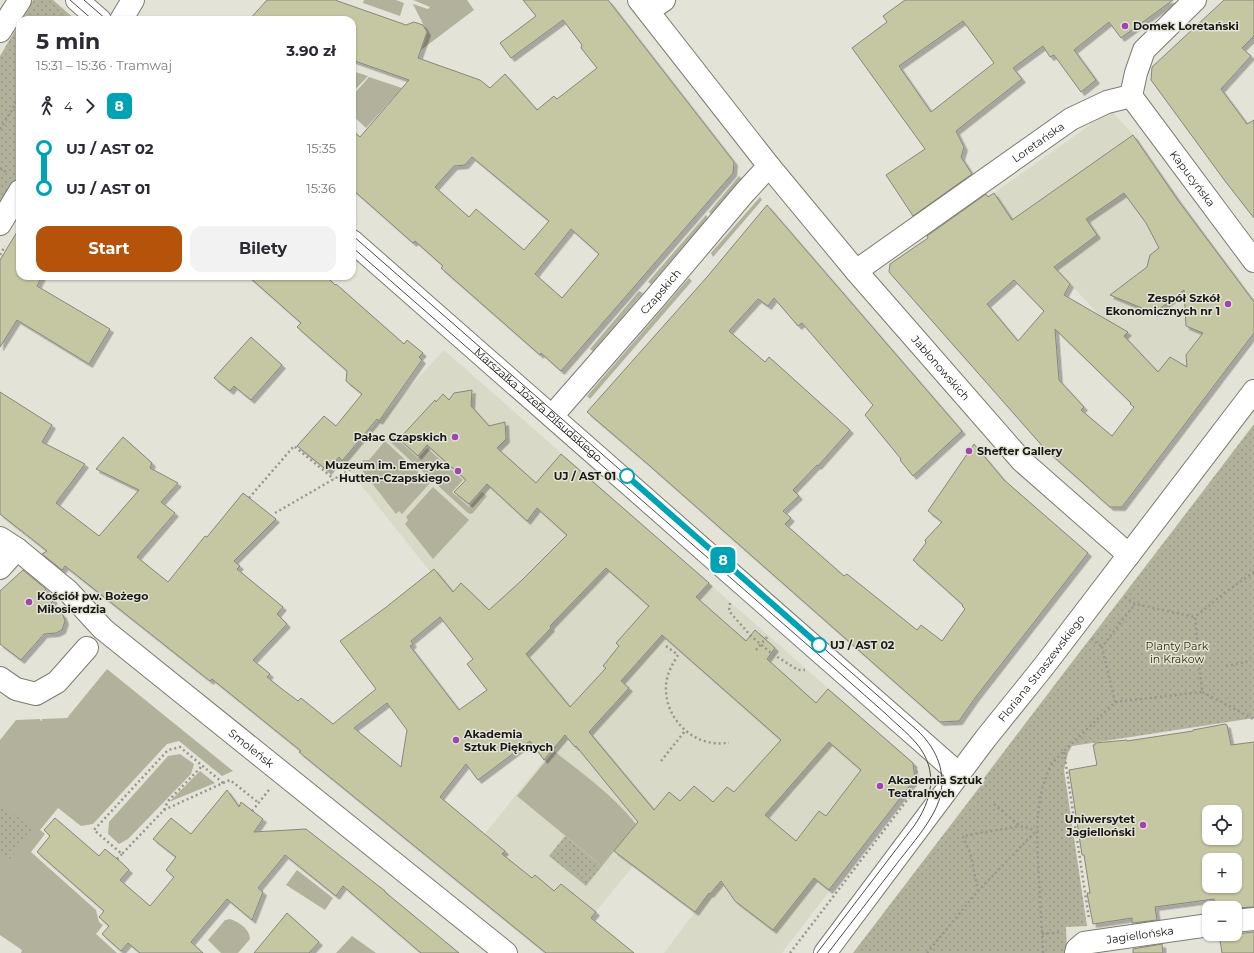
<!DOCTYPE html>
<html lang="pl">
<meta charset="utf-8">
<style>
body{margin:0;font-family:Montserrat,sans-serif;background:#f2f2f3;color:#2b2b33;height:100vh;display:flex;flex-direction:column;font-size:15px;white-space:nowrap}
*{box-sizing:border-box;margin:0}
p{font-size:13px;color:#7c7c81}
.icon{flex:none;width:22px;height:22px;fill:none;stroke:currentColor;stroke-width:2;stroke-linecap:round;stroke-linejoin:round}
.map{position:relative;flex:1;overflow:hidden}
.drawer{position:absolute;left:16px;top:16px;width:340px;height:264px;display:flex;flex-direction:column;background:#fff;border-radius:12px;box-shadow:0 1px 3px #0004}
.drawer>*{flex:none}
.badge{padding:0 8px;border-radius:6px;font-size:14px;line-height:26px}
.controls{position:absolute;left:1202px;top:805px;display:grid;gap:8px}
.controls a{display:grid;place-items:center;width:40px;height:40px;border-radius:8px;background:#fff;box-shadow:0 1px 3px #0004;font-size:20px}
.map>.badge{position:absolute;translate:-50% -50%;box-shadow:0 0 0 2px #fff}
.legs{display:flex;align-items:center;gap:6px;height:44px;padding:0 20px;font-size:13px}
.legs p{margin-inline-start:auto}
.overview{display:flex;align-items:center;justify-content:space-between;height:68px;padding:0 20px}
h1{font-size:22px;font-weight:700;line-height:30px}
.action{display:flex;gap:8px;margin-top:auto;padding:8px 20px}
.action a{flex:1;height:46px;border-radius:12px;background:#b45309;color:#fff;font-size:16px;font-weight:700;line-height:46px;text-align:center}
.action a+a{background:#f2f2f3;color:#2b2b33}
ul{padding:0 20px;list-style:none}
li{display:flex;align-items:center;gap:14px;height:40px;font-size:15px}
li i{display:grid;place-items:center;width:6px;height:100%;margin:0 5px;background:currentColor}
li i::after{content:'';width:10px;height:10px;margin:-5px;border:3px solid;border-radius:50%;background:#fff}
li p{margin-inline-start:auto}
li:first-child i{background:linear-gradient(#0000 50%,currentColor 0)}
li:last-child i{background:linear-gradient(currentColor 50%,#0000 0)}
.map>svg:first-child{display:block}
.built{fill:#d8d9c6}
.green{fill:#b2b29c}
.park{fill:url(#park-dots)}
.building{fill:#c5c6a2;stroke:#87877d;fill-rule:evenodd;filter:url(#shadow)}
.lines{fill:none;stroke-linecap:round;stroke-linejoin:round}
.minor-casing{stroke:#7c7c72;stroke-width:24}
.tertiary-casing{stroke:#7c7c72;stroke-width:24}
.path{stroke:#96968e;stroke-width:2.5;stroke-dasharray:2 3;stroke-linecap:butt}
.minor{stroke:#fff;stroke-width:22}
.tertiary{stroke:#fff;stroke-width:22}
.tram{stroke:#4b4b45;stroke-width:1}
.line-1-casing{stroke:#fff;stroke-width:9}
.line-1{stroke:#00a3b4;stroke-width:6}
.poi-dot{fill:#a045b0;stroke:#e3e3d8;stroke-width:1.5}
.stop-1-dot{fill:#fff;stroke:#00a3b4;stroke-width:2}
.labels{text-anchor:middle;stroke-width:3;stroke-linejoin:round;paint-order:stroke}
.poi-label{font-size:11px;font-weight:bold;fill:#181814;stroke:#e3e3d8;text-anchor:start}
.street-label{font-size:11px;fill:#181814;stroke:#e3e3d8}
.stop-label{font-size:11px;font-weight:bold;fill:#181814;stroke:#e3e3d8;text-anchor:end}
.park-label{font-size:11px;fill:#313002;stroke:#e3e3d8}
</style>
<div class="map">
<svg width="1254" height="953" viewBox="0 0 1254 953">
<defs>
<pattern id="park-dots" width="8" height="8" patternUnits="userSpaceOnUse"><rect width="8" height="8" fill="#b2b29c"/><path d="M2 2h.1M6 6h.1" fill="none" stroke="#989886" stroke-width="1.8" stroke-linecap="round"/></pattern>
<filter id="shadow"><feDropShadow dx="3.5" dy="3.5" stdDeviation="0" flood-color="#0004"/></filter>
</defs>
<rect width="100%" height="100%" fill="#e3e3d8"/>
<g class="built">
<polygon points="1111,110 1133,135 1254,302 1254,333 1196,410 1118,331 1102,318 1056,269 1059,264 1023,289 994,193"/>
<polygon points="444,350 913,763 915,779 782,953 664,953 709,893 691,879 652,843 562,953 546,953 451,876 544,760 452,599 342,461"/>
</g>
<g class="green">
<polygon points="364,0 396,0 404,3 400,16 363,3"/>
<polygon points="413,0 467,0 474,10 413,56 416,45 424,41 427,32 413,4 428,9 430,7"/>
<polygon points="352,71 368,76 352,93"/>
<polygon points="369,77 402,88 366,128 352,115 352,96"/>
<polygon points="739,176 742,179 711,214 709,212"/>
<polygon points="760,197 762,200 713,257 711,253"/>
<polygon points="706,215 708,218 651,284 648,282"/>
<polygon points="689,278 692,281 590,399 587,396"/>
<polygon points="639,291 643,293 593,351 590,349"/>
<polygon points="393,432 400,439 399,441 418,458 427,448 463,480 452,492 469,507 482,492 487,496 473,513 470,514 468,513 387,439"/>
<polygon points="385,441 430,483 402,514 399,511 396,514 361,469 364,466 362,462 363,460 369,460"/>
<polygon points="433,487 469,520 433,559 405,524 408,520 406,517"/>
<polygon points="107,669 233,771 222,776 179,741 167,744 93,824 81,826 58,808 40,830 45,834 31,852 96,910 99,922 103,925 96,934 117,953 21,953 22,950 0,935 0,740 16,720 40,719 41,721 42,721 42,719 67,718"/>
<path d="M 554,751 C 583,774 613,795 636,824 L 602,866 L 517,796 Z"/>
<polygon points="180,754 194,764 191,774 128,839 119,844 108,834 109,822 168,756"/>
<polygon points="200,771 215,783 169,802"/>
<polygon points="297,870 333,898 325,910 286,885"/>
<path d="M 230,919 C 240,923 249,928 250,939 L 238,953 L 221,953 L 208,940 L 225,920 Z"/>
<polygon points="352,936 376,953 336,953"/>
</g>
<g class="park">
<polygon points="33,0 53,0 76,20 21,20"/>
<polygon points="20,22 20,174 0,208 0,56"/>
<path d="M 1254,424 L 1254,718 L 1072,746 L 1068,753 L 1064,770 L 1087,926 L 1066,927 L 1067,953 L 853,953 L 985,780 L 984,778 C 1073,660 1164,543 1254,424 Z"/>
<polygon points="0,804 34,829 10,859 0,852"/>
<polygon points="565,836 602,866 586,886 549,856"/>
</g>
<g class="building">
<path d="M 267,0 L 335,0 L 406,25 L 414,22 L 423,25 L 427,32 L 418,58 L 480,80 L 490,88 L 505,74 L 537,110 L 554,96 L 557,99 L 597,68 L 581,48 L 582,45 L 563,20 L 511,58 L 500,43 L 536,16 L 523,0 L 608,0 L 734,162 L 733,173 L 561,371 L 541,353 L 540,355 L 441,268 L 443,266 L 415,241 L 413,243 L 352,189 L 352,130 L 360,137 L 409,80 L 352,60 L 352,20 L 249,20 ZM 472,157 L 549,221 L 524,250 L 476,209 L 469,217 L 435,187 L 454,166 L 465,165 ZM 571,229 L 599,254 L 562,298 L 535,274 Z"/>
<path d="M 905,0 L 1173,0 L 1121,38 L 1109,22 L 1074,50 L 1096,80 L 1081,92 L 1054,55 L 1050,57 L 1043,46 L 1013,68 L 1022,79 L 956,131 L 964,147 L 961,157 L 972,174 L 913,216 L 886,175 L 925,149 L 852,48 L 887,22 L 883,16 ZM 963,21 L 994,63 L 931,112 L 899,66 Z"/>
<polygon points="1224,0 1254,0 1254,36 1242,48 1251,56 1221,89 1247,124 1254,120 1254,218 1225,181 1151,80 1152,67"/>
<path d="M 1133,135 L 1177,199 L 1254,302 L 1254,333 L 1122,507 L 1110,507 L 1045,449 L 889,272 L 890,264 L 928,238 L 927,236 L 986,194 L 988,197 L 994,193 L 1012,220 ZM 1124,193 L 1146,223 L 1159,248 L 1150,255 L 1147,267 L 1110,295 L 1154,313 L 1184,290 L 1186,326 L 1203,333 L 1186,355 L 1187,367 L 1170,357 L 1158,372 L 1124,336 L 1128,332 L 1064,295 L 1070,284 L 1054,267 L 1097,235 L 1086,219 ZM 1014,280 L 1044,311 L 1018,341 L 987,304 ZM 1055,329 L 1131,403 L 1130,404 L 1134,407 L 1112,436 L 1081,410 L 1084,407 L 1059,380 Z"/>
<polygon points="767,205 962,431 913,476 900,460 901,459 865,415 873,405 802,323 798,326 774,298 768,306 758,299 729,331 765,362 769,357 850,430 818,466 817,465 793,490 799,496 783,511 791,518 785,524 844,576 847,574 917,630 921,625 942,641 965,609 962,606 963,605 913,560 926,543 925,540 942,522 928,511 974,444 1004,480 1088,553 975,698 959,721 940,722 650,466 587,412 707,277"/>
<polygon points="20,227 20,276 42,276 37,286 110,329 89,364 17,320 0,347 0,260"/>
<polygon points="248,276 326,276 335,285 336,284 404,344 407,340 423,353 419,357 422,360 379,421 377,419 342,461 339,457 328,471 297,446 324,416 336,426 362,394 346,381 347,371 297,327 301,323"/>
<polygon points="251,337 282,365 251,400 234,386 230,391 214,378"/>
<path d="M 472,390 L 471,406 L 489,426 L 505,422 L 506,439 L 497,448 L 536,483 L 561,454 L 709,583 L 696,597 L 746,641 L 755,630 L 775,648 L 767,659 L 816,703 L 828,689 L 913,763 L 915,779 L 829,890 L 814,878 L 773,930 L 735,901 L 721,881 L 710,894 L 709,893 L 695,912 L 614,851 L 638,822 L 576,746 L 575,747 L 565,735 L 544,760 L 530,741 L 478,780 L 466,764 L 440,797 L 505,851 L 502,854 L 532,878 L 535,875 L 554,891 L 561,884 L 596,912 L 591,918 L 634,953 L 546,953 L 299,752 L 301,751 L 212,679 L 210,681 L 65,566 L 62,570 L 42,554 L 47,551 L 0,514 L 0,392 L 52,425 L 42,442 L 85,464 L 56,503 L 99,536 L 139,490 L 96,469 L 123,437 L 152,463 L 150,468 L 178,483 L 161,502 L 175,513 L 137,557 L 168,582 L 205,536 L 207,537 L 243,493 L 276,519 L 234,561 L 240,566 L 237,569 L 283,607 L 277,614 L 287,624 L 253,660 L 270,674 L 267,677 L 282,689 L 298,701 L 301,698 L 333,724 L 376,689 L 340,641 L 385,608 L 434,569 L 453,592 L 461,583 L 489,610 L 521,581 L 567,535 L 537,508 L 527,521 L 487,484 L 469,504 L 454,492 L 466,480 L 427,445 L 418,456 L 399,439 L 435,400 L 436,402 L 443,394 L 449,400 L 454,393 ZM 606,568 L 649,606 L 616,643 L 619,646 L 603,666 L 606,668 L 570,707 L 526,654 L 551,628 L 550,626 ZM 440,617 L 473,659 L 467,664 L 487,690 L 459,710 L 410,646 L 413,644 L 411,641 ZM 662,635 L 781,740 L 734,792 L 727,787 L 713,802 L 694,786 L 680,801 L 669,792 L 654,810 L 589,732 L 629,688 L 621,681 ZM 387,703 L 407,730 L 401,767 L 354,728 ZM 829,742 L 861,770 L 826,816 L 819,811 L 796,841 L 765,815 Z"/>
<polygon points="23,570 46,589 44,591 54,600 51,603 63,615 65,621 62,630 56,633 44,634 21,660 0,644 0,591"/>
<path d="M 1225,724 L 1227,725 L 1231,745 L 1254,742 L 1254,907 L 1235,908 L 1215,908 L 1214,899 L 1155,907 L 1157,920 L 1132,923 L 1132,918 L 1093,924 L 1087,893 L 1090,893 L 1084,855 L 1082,855 L 1069,770 L 1097,765 L 1093,745 L 1095,745 L 1095,743 L 1127,740 L 1127,741 L 1193,731 L 1193,730 ZM 1209,812 L 1235,812 L 1235,838 L 1209,838 ZM 1209,860 L 1235,860 L 1235,886 L 1209,886 Z"/>
<polygon points="227,790 239,807 241,802 263,819 254,832 306,829 385,891 385,892 459,953 421,953 343,886 336,896 285,855 258,888 263,892 252,920 227,899 191,942 203,953 140,953 128,943 121,951 102,934 109,926 99,917 104,911 37,852 50,836 44,830 55,818 99,856 105,849 122,863 129,870 120,880 150,906 174,877 166,870 176,857 153,839 171,818 191,834"/>
<polygon points="287,913 319,942 309,953 254,953"/>
<polygon points="1254,932 1254,953 1222,953 1219,934 1235,934"/>
<polygon points="1162,944 1163,953 1133,953 1133,949"/>
</g>
<g class="lines">
<g class="minor-casing">
<g id="minor">
<path id="s1" d="M 639,0 L 769,166 L 856,271 L 1022,461 L 1129,555"/>
<polyline points="648,11 664,0"/>
<polyline points="121,20 133,0"/>
<polyline points="0,31 20,0"/>
<path id="s2" d="M 1131,96 L 1254,261"/>
<polyline points="1131,96 1136,73 1144,50 1195,0"/>
<polyline points="0,224 20,191"/>
<path id="s3" d="M 856,271 L 1071,119 L 1107,102 L 1131,96"/>
<path id="s4" d="M 552,416 L 656,297 L 745,192 L 769,166"/>
<path id="s5" d="M 0,538 L 17,549 L 68,591 L 103,629 L 506,953"/>
<polyline points="0,568 17,549"/>
<polyline points="0,678 16,689 36,694 57,682 87,648"/>
<path id="s6" d="M 959,774 L 986,738 L 1044,666 L 1254,391"/>
<polyline points="1235,921 1254,919"/>
<path id="s7" d="M 1076,953 L 1077,949 L 1084,943 L 1209,925"/>
</g>
</g>
<g class="tertiary-casing">
<g id="tertiary">
<polyline points="77,0 100,20"/>
<path id="s8" d="M 352,241 L 959,774 L 825,953"/>
</g>
</g>
<g class="path">
<polyline points="0,129 20,97"/>
<polyline points="0,168 8,173"/>
<polyline points="0,255 5,246"/>
<polyline points="249,498 294,446 334,479"/>
<polyline points="275,513 353,468"/>
<polyline points="1254,572 1227,591 1195,617 1202,692 1250,717 1254,720"/>
<polyline points="1125,597 1135,604 1195,617"/>
<polyline points="730,603 729,611 751,636 771,653 798,670 805,670"/>
<polyline points="1091,639 1102,647"/>
<path d="M 666,646 L 678,655 C 672,665 666,675 666,687 C 665,714 686,740 714,743 C 719,744 724,743 729,743"/>
<polyline points="756,650 768,636"/>
<polyline points="1226,666 1251,661"/>
<polyline points="1115,702 1102,647 1135,604"/>
<polyline points="1064,752 1089,919"/>
<polyline points="661,761 685,731"/>
<polyline points="223,783 180,747 168,750 94,830 122,854 164,810 223,783 230,780 259,803"/>
<polyline points="912,795 911,795 918,780 916,767"/>
<polyline points="994,804 1020,826 1036,830"/>
<polyline points="164,810 168,801 202,766"/>
<polyline points="252,811 269,790"/>
<polyline points="117,859 122,854"/>
<polyline points="978,891 971,856 963,836 1020,826"/>
<polyline points="1042,934 1061,932"/>
<polyline points="790,953 911,795"/>
<polyline points="927,953 978,891 1036,831"/>
<path d="M 1043,953 C 1042,928 1040,904 1039,879 C 1037,841 1033,797 1053,762 L 1115,702 L 1202,692"/>
</g>
<use href="#minor" class="minor"/>
<use href="#tertiary" class="tertiary"/>
<g class="tram">
<polyline points="70,0 93,20"/>
<polyline points="84,0 107,20"/>
<path d="M 352,235 L 917,730 C 935,747 945,768 941,792 C 938,816 909,847 895,866 C 873,895 850,924 828,953"/>
<path d="M 352,247 L 835,669 C 852,684 869,699 886,714 C 896,724 908,733 917,744 C 939,771 932,800 914,826 L 817,953"/>
</g>
</g>
<g class="lines">
<g class="line-1-casing">
<polyline id="line-1" points="627,476 819,645"/>
</g>
<use href="#line-1" class="line-1"/>
</g>
<g class="poi-dot">
<circle cx="1125" cy="26" r="4"/>
<circle cx="1228" cy="304" r="4"/>
<circle cx="455" cy="437" r="4"/>
<circle cx="969" cy="451" r="4"/>
<circle cx="458" cy="471" r="4"/>
<circle cx="29" cy="602" r="4"/>
<circle cx="456" cy="740" r="4"/>
<circle cx="880" cy="786" r="4"/>
<circle cx="1143" cy="825" r="4"/>
</g>
<g class="stop-1-dot">
<circle cx="627" cy="476" r="7"/>
<circle cx="819" cy="645" r="7"/>
</g>
<g class="labels">
<g class="poi-label">
<text x="1133" y="30">Domek Loretański</text>
<text x="1220" y="302" text-anchor="end">Zespół Szkół<tspan x="1220" dy="13">Ekonomicznych nr 1</tspan></text>
<text x="447" y="441" text-anchor="end">Pałac Czapskich</text>
<text x="977" y="455">Shefter Gallery</text>
<text x="450" y="469" text-anchor="end">Muzeum im. Emeryka<tspan x="450" dy="13">Hutten-Czapskiego</tspan></text>
<text x="37" y="600">Kościół pw. Bożego<tspan x="37" dy="13">Miłosierdzia</tspan></text>
<text x="464" y="738">Akademia<tspan x="464" dy="13">Sztuk Pięknych</tspan></text>
<text x="888" y="784">Akademia Sztuk<tspan x="888" dy="13">Teatralnych</tspan></text>
<text x="1135" y="823" text-anchor="end">Uniwersytet<tspan x="1135" dy="13">Jagielloński</tspan></text>
</g>
<g class="street-label">
<text dy="4" stroke="none"><textPath href="#s3" startOffset="223">Loretańska</textPath></text>
<text dy="4" stroke="none"><textPath href="#s2" startOffset="103">Kapucyńska</textPath></text>
<text dy="4" stroke="none"><textPath href="#s4" startOffset="165">Czapskich</textPath></text>
<text dy="4" stroke="none"><textPath href="#s1" startOffset="476">Jabłonowskich</textPath></text>
<text dy="4" stroke="none"><textPath href="#s8" startOffset="248">Marszałka Józefa Piłsudskiego</textPath></text>
<text dy="4" stroke="none"><textPath href="#s6" startOffset="134">Floriana Straszewskiego</textPath></text>
<text dy="4" stroke="none"><textPath href="#s5" startOffset="328">Smoleńsk</textPath></text>
<text dy="4" stroke="none"><textPath href="#s7" startOffset="70">Jagiellońska</textPath></text>
</g>
<g class="stop-label">
<text x="616" y="480">UJ / AST 01</text>
<text x="830" y="649" text-anchor="start">UJ / AST 02</text>
</g>
<g class="park-label">
<text x="1177" y="650">Planty Park<tspan x="1177" dy="13">in Krakow</tspan></text>
</g>
</g>
</svg>
<div class="controls">
<a><svg class="icon" aria-label="locate" viewBox="0 0 24 24"><circle cx="12" cy="12" r="6"/><path d="M12 2v4M12 18v4M2 12h4M18 12h4"/></svg></a>
<a>+</a>
<a>−</a>
</div>
<b class="badge" style="left:723px;top:560px;background:#00a3b4;color:#fff">8</b>
<section class="drawer">
<div class="overview"><div><h1>5 min</h1><p>15:31 – 15:36 · Tramwaj</p></div><b>3.90 zł</b></div>
<div class="legs"><svg class="icon" aria-label="walk" viewBox="0 0 24 24"><circle cx="13" cy="4" r="2"/><path d="M13 8l-2 6 4 7M11 14l-3 7M7 12l3-4h3l4 4"/></svg>4<svg class="icon" aria-label="forward" viewBox="0 0 24 24"><path d="M9 5l7 7-7 7"/></svg><b class="badge" style="background:#00a3b4;color:#fff">8</b></div>
<ul>
<li><i style="color:#00a3b4"></i><b>UJ / AST 02</b><p>15:35</p></li>
<li><i style="color:#00a3b4"></i><b>UJ / AST 01</b><p>15:36</p></li>
</ul>
<div class="action"><a>Start</a><a>Bilety</a></div>
</section>
</div>
